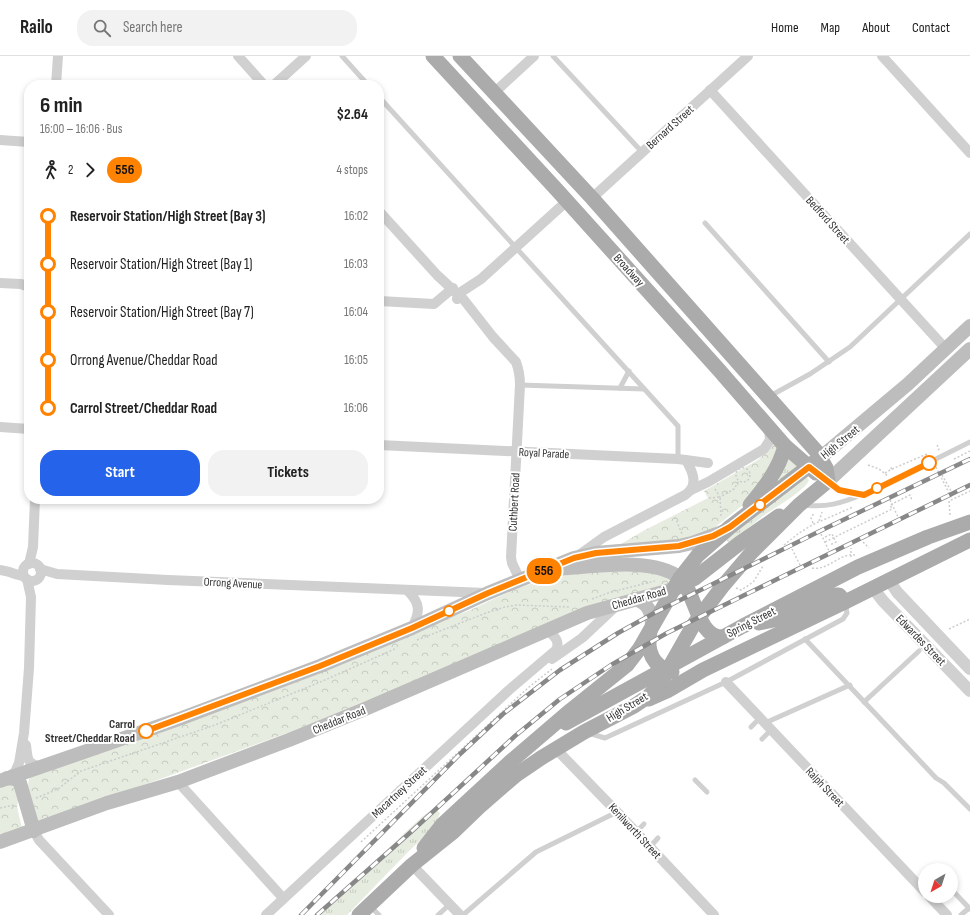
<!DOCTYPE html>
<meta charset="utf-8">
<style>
body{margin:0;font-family:"Sofia Sans Condensed",sans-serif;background:#f2f2f2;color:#222;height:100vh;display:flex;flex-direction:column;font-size:15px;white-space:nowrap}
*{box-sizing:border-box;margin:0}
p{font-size:13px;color:#767676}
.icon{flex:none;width:22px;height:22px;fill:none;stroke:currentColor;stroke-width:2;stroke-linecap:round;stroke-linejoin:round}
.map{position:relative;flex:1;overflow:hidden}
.details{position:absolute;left:24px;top:24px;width:360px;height:424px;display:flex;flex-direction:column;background:#fff;border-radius:16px;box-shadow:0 2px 6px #0003}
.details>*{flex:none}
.badge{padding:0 8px;border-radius:13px;font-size:14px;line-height:26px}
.needle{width:26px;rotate:219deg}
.tools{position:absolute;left:918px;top:807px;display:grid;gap:8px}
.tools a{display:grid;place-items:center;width:40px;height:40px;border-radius:50%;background:#fff;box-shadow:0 2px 6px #0003;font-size:20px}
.map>.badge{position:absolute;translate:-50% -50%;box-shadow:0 0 0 2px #fff}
.legs{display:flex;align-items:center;gap:6px;height:44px;padding:0 16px;font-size:13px}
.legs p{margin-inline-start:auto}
.head{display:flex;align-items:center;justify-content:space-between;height:68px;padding:0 16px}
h1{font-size:22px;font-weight:700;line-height:30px}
.primary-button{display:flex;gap:8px;margin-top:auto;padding:8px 16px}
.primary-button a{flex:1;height:46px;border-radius:16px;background:#2563eb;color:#fff;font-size:16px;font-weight:700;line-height:46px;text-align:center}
.primary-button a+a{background:#f2f2f2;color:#222}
ul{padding:0 16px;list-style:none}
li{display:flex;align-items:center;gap:14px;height:48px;font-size:15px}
li i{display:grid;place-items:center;width:6px;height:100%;margin:0 5px;background:currentColor}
li i::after{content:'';width:10px;height:10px;margin:-5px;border:3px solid;border-radius:50%;background:#fff}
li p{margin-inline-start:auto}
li:first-child i{background:linear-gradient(#0000 50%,currentColor 0)}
li:last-child i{background:linear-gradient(currentColor 50%,#0000 0)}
header{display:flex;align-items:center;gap:24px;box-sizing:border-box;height:56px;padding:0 20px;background:#fff;border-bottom:1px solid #e0e0e0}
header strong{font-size:19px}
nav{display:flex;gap:22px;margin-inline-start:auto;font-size:14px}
.search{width:280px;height:36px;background:#f2f2f2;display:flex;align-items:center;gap:10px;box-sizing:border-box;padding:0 14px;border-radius:16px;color:#767676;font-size:15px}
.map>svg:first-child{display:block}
.grass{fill:url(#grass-tufts)}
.park{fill:url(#park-crowns)}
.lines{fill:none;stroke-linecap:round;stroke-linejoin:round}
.path{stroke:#cdcdcd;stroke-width:1.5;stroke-dasharray:2 2;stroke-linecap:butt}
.service{stroke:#d0d0d0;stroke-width:5}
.minor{stroke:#d0d0d0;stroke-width:10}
.tertiary{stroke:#d0d0d0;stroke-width:12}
.secondary{stroke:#bdbdbd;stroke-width:14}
.primary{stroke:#ababab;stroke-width:15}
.rail-casing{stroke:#888;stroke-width:4.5}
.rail{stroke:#fff;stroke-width:3;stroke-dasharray:9;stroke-linecap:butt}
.line-1-casing{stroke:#fff;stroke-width:9}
.line-1{stroke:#ff8200;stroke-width:6}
.stop-1-dot{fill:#fff;stroke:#ff8200;stroke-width:2}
.labels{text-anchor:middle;stroke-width:4;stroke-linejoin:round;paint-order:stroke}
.street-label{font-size:12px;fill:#333;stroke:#fff}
.stop-label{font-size:12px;font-weight:bold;fill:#333;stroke:#fff;text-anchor:end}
</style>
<header>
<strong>Railo</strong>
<div class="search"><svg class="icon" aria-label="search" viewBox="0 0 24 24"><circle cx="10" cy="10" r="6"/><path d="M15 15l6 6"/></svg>Search here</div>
<nav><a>Home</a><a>Map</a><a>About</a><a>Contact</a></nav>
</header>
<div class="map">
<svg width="970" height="859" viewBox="0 0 970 859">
<defs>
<pattern id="grass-tufts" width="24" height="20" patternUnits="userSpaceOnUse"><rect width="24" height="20" fill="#e6ecdf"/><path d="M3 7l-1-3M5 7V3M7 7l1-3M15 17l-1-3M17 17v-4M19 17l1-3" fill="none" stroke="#c6cbc0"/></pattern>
<pattern id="park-crowns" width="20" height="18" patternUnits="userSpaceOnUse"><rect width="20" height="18" fill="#e6ecdf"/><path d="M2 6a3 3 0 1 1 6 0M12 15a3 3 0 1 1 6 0" fill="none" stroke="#c6cbc0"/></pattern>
</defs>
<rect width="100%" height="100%" fill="#fff"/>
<g class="grass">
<polygon points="786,400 799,411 781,424 777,421"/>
<path d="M 806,420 L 809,424 C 805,435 774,452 763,460 C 752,469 741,478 729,487 L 725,482 Z"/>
<polygon points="435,752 440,757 435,770 406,798 347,859 317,859 423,760"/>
</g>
<g class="park">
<polygon points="774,387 779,394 749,444 709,476 688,483 621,488 643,475 708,442 704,435 758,404 768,395"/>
<path d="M 612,514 L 657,516 L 671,523 L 670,527 L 663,530 L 400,632 L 287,677 L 39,767 L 37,766 C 34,753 24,734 30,721 L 468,555 C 493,544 518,530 545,524 C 567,518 589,516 612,514 Z"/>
<polygon points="13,726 19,739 17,751 22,772 0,781 0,730"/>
</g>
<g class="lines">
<g class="path">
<polyline points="937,389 939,393 938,394"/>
<polyline points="954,403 970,395"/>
<polyline points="868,409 879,413 888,420"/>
<polyline points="936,411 952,443"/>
<circle cx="743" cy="419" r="7"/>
<polyline points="892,413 927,398"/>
<polyline points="885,417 892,413 890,411"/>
<polyline points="942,419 951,435"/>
<polyline points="715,433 720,441 734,433 739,425"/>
<polyline points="709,442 720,441 721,461"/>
<polyline points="890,444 898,461"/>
<polyline points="950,459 949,445 970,435"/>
<polyline points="675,461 682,478"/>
<polyline points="819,465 822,456"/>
<polyline points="813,467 811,462 814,457"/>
<polyline points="821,478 829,495"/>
<polyline points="825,481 832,478 836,486 830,489"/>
<polyline points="825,486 892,453 890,449 910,439 912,444"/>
<polyline points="863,486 869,492"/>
<polyline points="784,489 799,477 814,468 853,451"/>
<polyline points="792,493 800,509"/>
<polyline points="851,501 851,492"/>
<path d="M 812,512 C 828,515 839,497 855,499"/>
<polyline points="736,532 741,534 749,529 754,525 763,510"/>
<polyline points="592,543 611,536 655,525"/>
<polyline points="949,573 970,563"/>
<polyline points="417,584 486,557 505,551 517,549 569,551"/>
<polyline points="36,742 58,733 81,715 215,669 318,627 397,592"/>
<polyline points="0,752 14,749"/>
<polyline points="361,786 529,631 552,613"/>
</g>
<g class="service">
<polyline points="342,0 368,29"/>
<polyline points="553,0 642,96"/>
<polyline points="379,41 678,370 678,403"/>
<polyline points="705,167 829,306"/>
<polyline points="520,329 644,333"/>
<polyline points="620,332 629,315"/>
<polyline points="770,340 810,318 850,291 970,178"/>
<polyline points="828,427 839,434 864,439 970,386"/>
<path d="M 805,449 C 825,452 842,447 861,439"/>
<polyline points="805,583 936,722 944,727 970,753"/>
<polyline points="864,646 919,595"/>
<polyline points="765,667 850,629"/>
<polyline points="751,671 760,662"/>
<polyline points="588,677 605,682 726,626 843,563 847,557 845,547"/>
<polyline points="762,683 771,674"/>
<polyline points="695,724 707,736"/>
<polyline points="636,776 644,768"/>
<polyline points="650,791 658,782"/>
<polyline points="951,833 970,853"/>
<polyline points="371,851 379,859"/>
<polyline points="438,859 450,848"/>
<polyline points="463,859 536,796 617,756"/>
<polyline points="961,859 969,852"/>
</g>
<g class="minor">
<polyline points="238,0 264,29"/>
<polyline points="882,0 970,97"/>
<polyline points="56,29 58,0"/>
<polyline points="274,29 306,0"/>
<polyline points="710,34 946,293"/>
<polyline points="495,36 534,0"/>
<polyline points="0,84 29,86"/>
<polyline points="592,142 748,0"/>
<path d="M 379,155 L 437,219 L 464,244 L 493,281 L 516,306 C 519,314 520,320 520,329 L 511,501 L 512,507 L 520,524"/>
<polyline points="0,227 21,228 29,231"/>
<polyline points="457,243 458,238 481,223 567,145"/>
<polyline points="379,245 434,248 453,232"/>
<polyline points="0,371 29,373"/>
<polyline points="379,389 678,403 708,407"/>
<polyline points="691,434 708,426 764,393 770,384 769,372"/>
<path d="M 579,499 L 604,481 L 685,439 C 699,430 693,416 686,404"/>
<circle cx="32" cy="516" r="9"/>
<polyline points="29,508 33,491 35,443"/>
<polyline points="40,513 57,518 168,524 486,537"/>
<path d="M 0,514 C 9,515 16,519 24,520"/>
<path d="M 408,535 C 421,548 420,556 412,572"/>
<polyline points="552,603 582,582 615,551"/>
<polyline points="726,626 925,836"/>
<path d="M 26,689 C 28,704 26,707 42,711"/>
<polyline points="556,693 617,756 714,859"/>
<polyline points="8,721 15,716 19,707 24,677 29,612 31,541 27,523"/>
<polyline points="178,726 283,842"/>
<polyline points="34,775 39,784 109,859"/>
<polyline points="412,809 460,859"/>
<polyline points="929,840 947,859"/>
<path d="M 266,859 L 509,634 L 556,594 C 561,585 553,579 547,574"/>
</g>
<g class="tertiary">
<polyline points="889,524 897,536 970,613"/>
<polyline points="873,532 883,545 970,635"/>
</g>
<g class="secondary">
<polyline points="821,401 908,328 970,270"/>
<polyline points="828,425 970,293"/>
<path d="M 558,513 C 591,511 653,500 680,522"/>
<path d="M 635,543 C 649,547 652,557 652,571"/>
<polyline points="7,722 16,723 20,727 34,775"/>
<polyline points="0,725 182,662 320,610 412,572 488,537 574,502 596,497 679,490 692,487 722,476"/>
<polyline points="0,786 107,747 178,726 289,684 365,653 587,557 674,533"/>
</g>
<g class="primary">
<polyline points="433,0 557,134 719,314 785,390 816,417"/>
<path d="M 750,449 C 765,431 779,413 785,390"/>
<path d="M 680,522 C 696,537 697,582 723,581"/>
<polyline points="674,533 695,522 740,487 779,460"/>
<polyline points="759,567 783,562 833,539 839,539 845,546"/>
<path d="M 650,576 C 646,595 653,611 672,616"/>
<polyline points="649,643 667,635 703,614 845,546 970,484"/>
<polyline points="566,667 743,570 858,511 928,481 970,466"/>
<polyline points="424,792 443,768 509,707 571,654 627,609 640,592 680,522 698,499 730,471 821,401"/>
<polyline points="359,859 412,809 452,777 479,751 516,719 541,702 584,676 634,650 649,640 661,626 694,568 722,531 751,497 799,449 828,425 826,412 817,396 592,142 460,0"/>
</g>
<g class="rail-casing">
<g id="rail">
<polyline points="301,859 459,699 503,658 560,614 618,577 656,556 818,476 970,403"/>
<polyline points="317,859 412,775 515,680 560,643 611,609 667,577 970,429"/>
</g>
</g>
<use href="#rail" class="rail"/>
</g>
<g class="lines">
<g class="line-1-casing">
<polyline id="line-1" points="146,675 320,610 412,572 488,537 574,502 596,497 679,490 713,480 730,471 809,411 839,434 864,439 929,407"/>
</g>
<use href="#line-1" class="line-1"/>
</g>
<g class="stop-1-dot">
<circle cx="929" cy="407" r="7"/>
<circle cx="877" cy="432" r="5"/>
<circle cx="760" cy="449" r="5"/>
<circle cx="449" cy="555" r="5"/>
<circle cx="146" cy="675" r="7"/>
</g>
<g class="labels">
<g class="street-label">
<text transform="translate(670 71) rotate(-42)" y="4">Bernard Street</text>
<text transform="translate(828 164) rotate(48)" y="4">Bedford Street</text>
<text transform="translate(629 214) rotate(48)" y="4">Broadway</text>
<text transform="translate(840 386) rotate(-39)" y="4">High Street</text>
<text transform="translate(544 397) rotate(3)" y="4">Royal Parade</text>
<text transform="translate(514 446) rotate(-87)" y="4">Cuthbert Road</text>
<text transform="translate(233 527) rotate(3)" y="4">Orrong Avenue</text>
<text transform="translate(639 542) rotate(-16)" y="4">Cheddar Road</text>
<text transform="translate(751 566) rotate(-27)" y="4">Spring Street</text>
<text transform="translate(921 584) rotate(46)" y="4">Edwardes Street</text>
<text transform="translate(627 651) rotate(-31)" y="4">High Street</text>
<text transform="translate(339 664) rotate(-22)" y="4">Cheddar Road</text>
<text transform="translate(825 731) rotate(46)" y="4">Ralph Street</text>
<text transform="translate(399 736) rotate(-43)" y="4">Macartney Street</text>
<text transform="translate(635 775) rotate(47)" y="4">Kenilworth Street</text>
</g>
<g class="stop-label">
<text x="135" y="672">Carrol<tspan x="135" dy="14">Street/Cheddar Road</tspan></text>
</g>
</g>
</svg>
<div class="tools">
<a><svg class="needle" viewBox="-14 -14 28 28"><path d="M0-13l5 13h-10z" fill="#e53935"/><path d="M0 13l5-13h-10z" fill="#767676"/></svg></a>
</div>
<b class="badge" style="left:544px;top:515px;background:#ff8200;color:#111">556</b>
<section class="details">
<div class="head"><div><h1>6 min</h1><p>16:00 – 16:06 · Bus</p></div><b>$2.64</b></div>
<div class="legs"><svg class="icon" aria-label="walk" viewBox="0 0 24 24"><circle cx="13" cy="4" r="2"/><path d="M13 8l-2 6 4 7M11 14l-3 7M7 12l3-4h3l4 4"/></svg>2<svg class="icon" aria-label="forward" viewBox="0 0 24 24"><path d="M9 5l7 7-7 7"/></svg><b class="badge" style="background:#ff8200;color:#111">556</b><p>4 stops</p></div>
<ul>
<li><i style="color:#ff8200"></i><b>Reservoir Station/High Street (Bay 3)</b><p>16:02</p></li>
<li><i style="color:#ff8200"></i><span>Reservoir Station/High Street (Bay 1)</span><p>16:03</p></li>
<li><i style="color:#ff8200"></i><span>Reservoir Station/High Street (Bay 7)</span><p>16:04</p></li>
<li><i style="color:#ff8200"></i><span>Orrong Avenue/Cheddar Road</span><p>16:05</p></li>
<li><i style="color:#ff8200"></i><b>Carrol Street/Cheddar Road</b><p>16:06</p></li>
</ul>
<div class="primary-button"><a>Start</a><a>Tickets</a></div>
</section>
</div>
